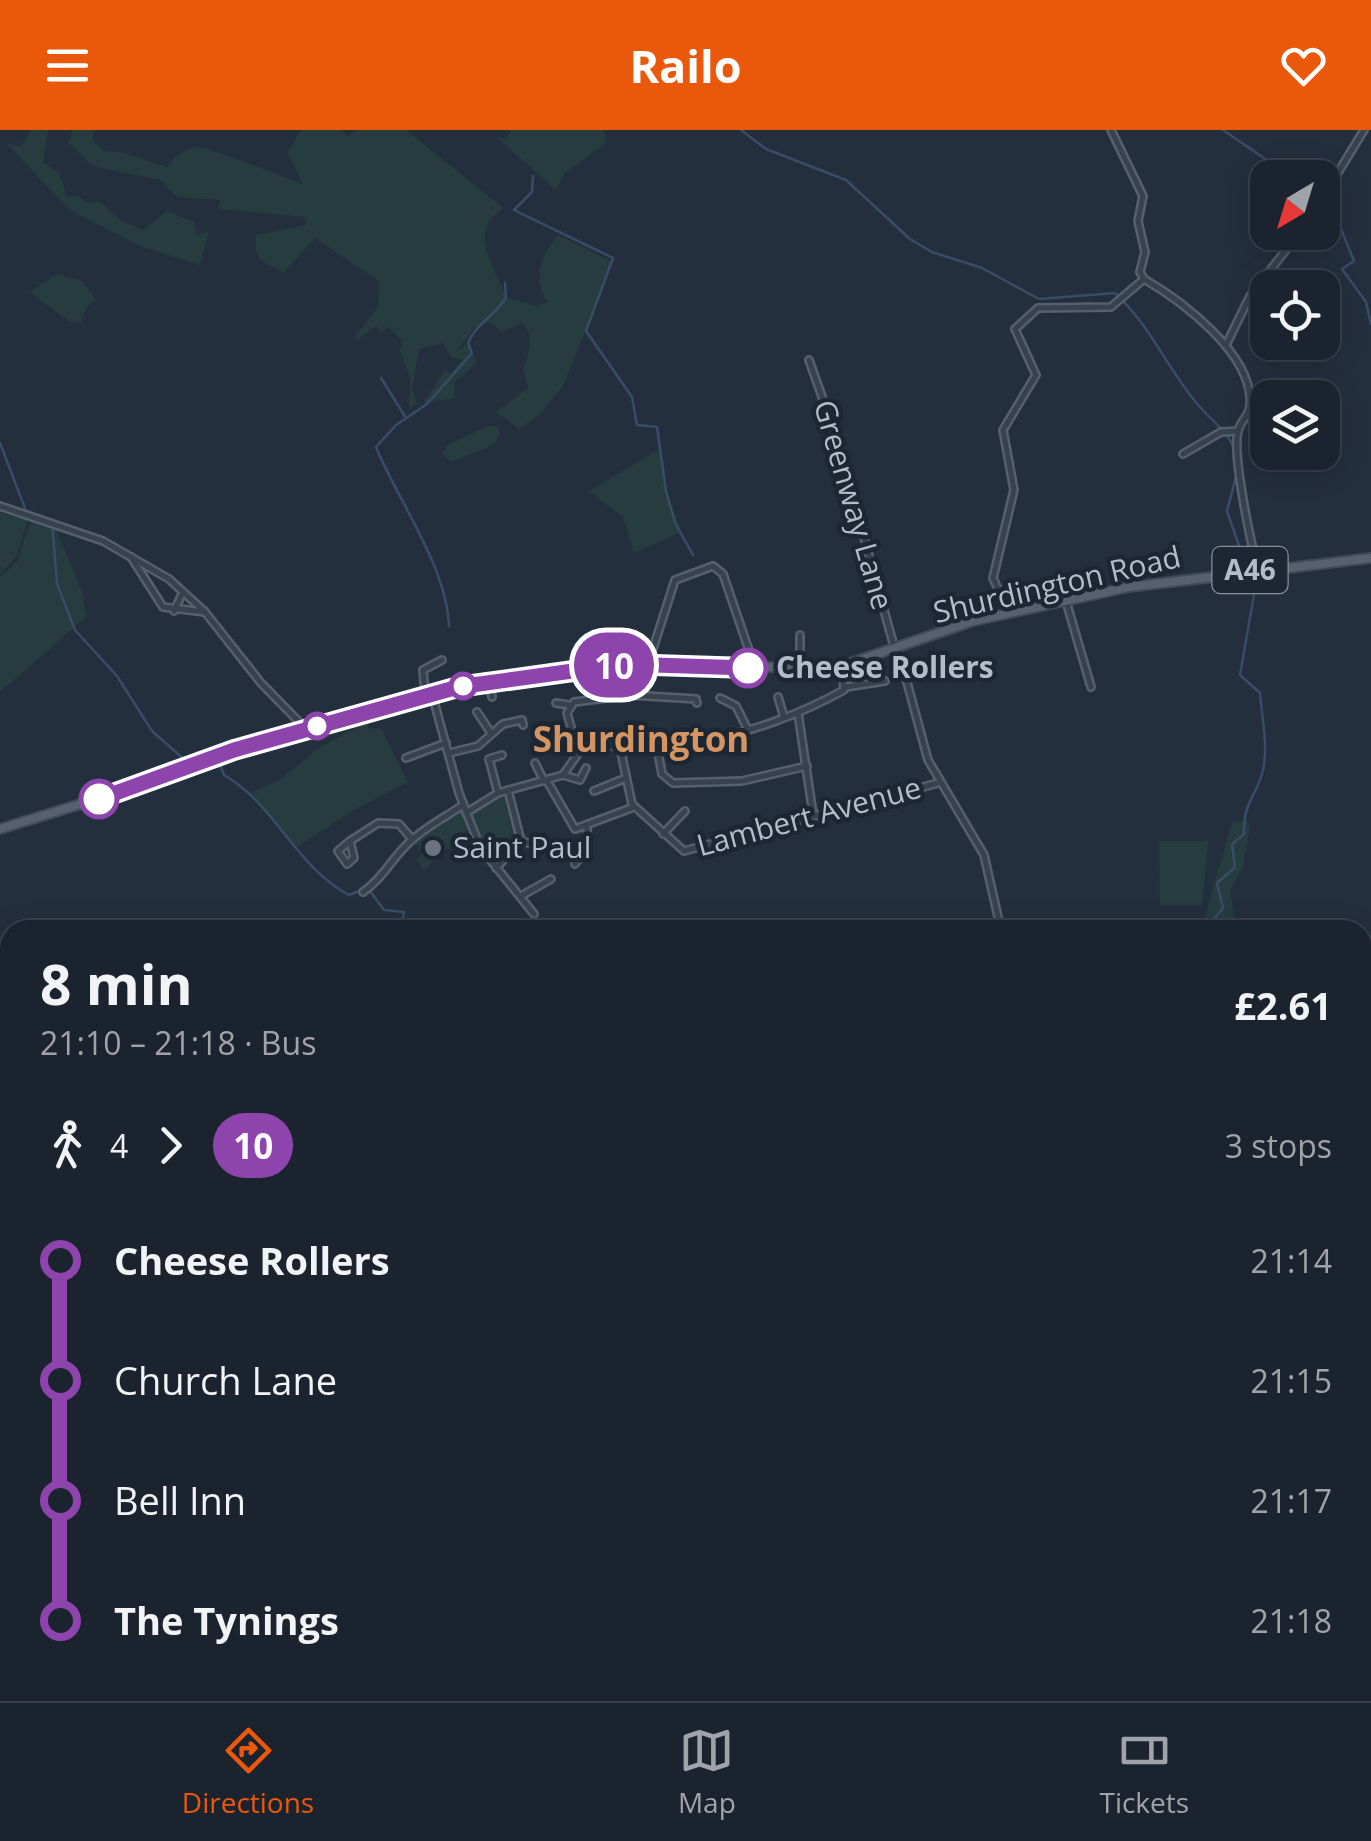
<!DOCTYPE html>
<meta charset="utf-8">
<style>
body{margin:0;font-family:"Open Sans",sans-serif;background:#242b36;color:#f1f3f6;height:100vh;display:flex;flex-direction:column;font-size:38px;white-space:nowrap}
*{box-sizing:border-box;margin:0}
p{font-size:32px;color:#a0a4aa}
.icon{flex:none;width:55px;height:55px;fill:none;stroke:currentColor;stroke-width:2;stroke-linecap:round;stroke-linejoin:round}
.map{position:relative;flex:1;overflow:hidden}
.side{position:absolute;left:0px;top:790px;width:1372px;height:782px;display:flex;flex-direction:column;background:#1b232e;border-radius:30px 30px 0 0;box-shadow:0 5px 25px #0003,0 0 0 2px #39404a}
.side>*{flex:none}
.badge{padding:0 20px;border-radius:32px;font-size:35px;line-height:65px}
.needle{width:65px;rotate:218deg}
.controls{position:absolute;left:1250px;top:30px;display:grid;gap:20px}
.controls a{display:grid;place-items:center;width:90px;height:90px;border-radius:20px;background:#1b232e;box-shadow:0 5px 25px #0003,0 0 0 2px #39404a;font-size:50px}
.map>.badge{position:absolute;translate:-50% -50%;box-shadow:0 0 0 5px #fff}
.legs{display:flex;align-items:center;gap:15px;height:110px;padding:0 40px;font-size:32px}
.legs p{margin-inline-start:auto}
.head{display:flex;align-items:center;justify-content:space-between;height:170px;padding:0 40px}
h1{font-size:55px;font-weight:700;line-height:75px}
ul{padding:0 40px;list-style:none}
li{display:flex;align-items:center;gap:35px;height:120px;font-size:38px}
li i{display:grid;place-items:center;width:15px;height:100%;margin:0 12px;background:currentColor}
li i::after{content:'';width:25px;height:25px;margin:-12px;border:8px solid;border-radius:50%;background:#1b232e}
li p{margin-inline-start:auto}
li:first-child i{background:linear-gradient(#0000 50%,currentColor 0)}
li:last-child i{background:linear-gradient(currentColor 50%,#0000 0)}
header{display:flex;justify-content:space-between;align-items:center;height:130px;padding:0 40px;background:#ea580c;color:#fff;font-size:45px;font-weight:700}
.tab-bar{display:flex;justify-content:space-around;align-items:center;height:140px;border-top:2px solid #39404a;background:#1b232e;font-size:28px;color:#a0a4aa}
.tab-bar a{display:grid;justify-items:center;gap:5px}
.tab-bar .active{color:#ea580c}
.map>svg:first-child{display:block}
.green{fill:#263c3f}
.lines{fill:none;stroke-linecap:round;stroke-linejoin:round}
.stream{stroke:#394c67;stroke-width:2.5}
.minor-casing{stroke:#565f6c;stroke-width:10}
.major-casing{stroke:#414a57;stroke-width:12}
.minor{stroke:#38414e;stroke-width:5}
.major{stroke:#56606e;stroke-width:8}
.line-1-casing{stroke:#fff;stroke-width:22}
.line-1{stroke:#8e44ad;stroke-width:15}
.stop-1-dot{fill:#fff;stroke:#8e44ad;stroke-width:5}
.worship-dot{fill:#6b7280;stroke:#1d2633;stroke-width:4}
.labels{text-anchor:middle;stroke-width:9;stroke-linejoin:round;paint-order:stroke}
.shield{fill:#1d2633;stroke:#878f9c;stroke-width:2.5}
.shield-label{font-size:28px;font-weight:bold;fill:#b4bcc9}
.street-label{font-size:30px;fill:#b4bcc9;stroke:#1d2633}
.stop-label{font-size:30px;font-weight:bold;fill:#b4bcc9;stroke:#1d2633;text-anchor:start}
.poi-label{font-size:30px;fill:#b4bcc9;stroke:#1d2633;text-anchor:start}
.quarter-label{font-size:35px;font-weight:bold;fill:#d59563;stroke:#1d2633}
</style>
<header><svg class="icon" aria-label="menu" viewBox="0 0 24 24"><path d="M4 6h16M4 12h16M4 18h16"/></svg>Railo<svg class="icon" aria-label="heart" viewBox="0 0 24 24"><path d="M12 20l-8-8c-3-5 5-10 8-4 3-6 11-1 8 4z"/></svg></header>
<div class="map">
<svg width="1371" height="1571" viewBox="0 0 1371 1571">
<rect width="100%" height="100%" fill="#242f3e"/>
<g class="green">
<polygon points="32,0 48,0 43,32 59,43 67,67 76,65 90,74 99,71 121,91 144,100 167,81 194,92 196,105 209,101 200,135 140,116 70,80 6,13 21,16"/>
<path d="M 73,0 L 94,0 L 92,11 L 107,22 C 128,20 147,32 167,37 C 174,27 186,17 199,17 C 206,17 295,50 304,55 L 287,22 L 302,0 L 341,0 L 347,6 L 358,0 L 406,0 L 503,78 C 466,103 494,135 507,168 L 537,176 L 547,172 C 533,148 540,125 558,105 L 613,132 L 563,256 L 539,285 L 519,299 L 496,282 L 528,258 L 523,238 C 530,222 534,208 523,193 L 502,202 L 490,192 L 474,199 L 456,222 L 468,213 L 477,233 L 454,252 L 455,268 L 423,273 L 445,240 L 450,244 L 462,230 L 451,227 L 443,213 L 419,219 L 412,259 L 417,273 L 409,279 L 410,248 L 400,221 L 402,210 L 388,197 L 379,204 L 377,195 L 357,210 L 355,206 L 378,177 L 379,151 L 315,108 L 284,142 C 262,133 254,130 256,105 L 306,95 L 305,87 L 218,79 L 220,70 L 186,68 L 174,65 L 161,50 L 92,36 L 68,12 Z"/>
<polygon points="511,0 604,0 606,13 565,43 556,60 497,7 506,9"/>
<polygon points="57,144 82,151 96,170 87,176 81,193 70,192 30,162"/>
<polygon points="487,296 498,296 500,306 493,315 452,332 442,323 448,315"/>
<polygon points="659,319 666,361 682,402 634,423 623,387 589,361"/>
<polygon points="0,383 28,389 17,426 0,444"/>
<polygon points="31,390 56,399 83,464 86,487 0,562 0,447 17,431"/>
<polygon points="366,592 369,599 381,598 408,652 352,681 294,719 251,663 281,649 317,619"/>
<polygon points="498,663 510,671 520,708 496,738 471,697 424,740 416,729 423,723 412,709 463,675 466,683"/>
<polygon points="1247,690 1250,696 1243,737 1230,760 1237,800 1201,800 1232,693"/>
<polygon points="1159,711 1208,711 1202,775 1160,775"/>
<polygon points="10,926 10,1034 0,1038 0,934"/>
<polygon points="10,1333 10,1458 0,1441 0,1341"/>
<polygon points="10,1514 10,1562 433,1562 443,1571 0,1571 0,1544"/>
<polygon points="872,1563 872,1562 1001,1563 976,1571 861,1571"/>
</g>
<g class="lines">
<g class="stream">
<path d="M 741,0 L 766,19 L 846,50 L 910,109 L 932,122 L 982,138 L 1039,169 L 1115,163 C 1150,195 1168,240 1199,276 C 1212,291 1233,305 1235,325"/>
<polyline points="1223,0 1293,48"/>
<polyline points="533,46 532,62 514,80 613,128 586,201 632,267 637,295 657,297 666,361 675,393 693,425"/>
<polyline points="1322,73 1337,89 1354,131 1342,139 1366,172 1371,194"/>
<polyline points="381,248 406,288"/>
<polyline points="0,313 26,381 52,390 57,454 75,500 117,546 152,601 186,631 206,628"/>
<polyline points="1237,343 1227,381 1247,439"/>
<path d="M 449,496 C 447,437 398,371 376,317 L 396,295 L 427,274 L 472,223 L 468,213 C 476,194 494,186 506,168 L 505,153"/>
<path d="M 214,630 L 219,632 L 224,645 C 276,675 295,736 349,765 L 364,759"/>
<polyline points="370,761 384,780 404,782 403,788 415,800"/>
<polyline points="1080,790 1085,800"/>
<path d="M 1218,800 L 1209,795 L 1223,778 L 1217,753 L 1235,737 L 1232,714 L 1244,704 C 1243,674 1255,667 1262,644 C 1269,619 1262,589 1260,563 L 1240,545 L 1256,453 L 1252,446"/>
<polyline points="1362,1336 1371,1328"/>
<polyline points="433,1562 443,1571"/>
<polyline points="782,1562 792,1571"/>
<polyline points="1128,1571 1129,1564 1161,1562"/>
</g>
<g class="minor-casing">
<g id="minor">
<polyline points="1111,0 1143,66 1138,91 1145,122 1140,142 1144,149"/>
<polyline points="1322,69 1364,0"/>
<polyline points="1227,213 1250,166 1300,102"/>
<polyline points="809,230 836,306 895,520"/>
<polyline points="1183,324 1221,302 1238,301"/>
<polyline points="0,376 103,411 169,449 205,482 261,553 306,599"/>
<polyline points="131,427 163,477 205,482"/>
<polyline points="1066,471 1091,557"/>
<polyline points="174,481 183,462"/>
<path d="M 1009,483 L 993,448 L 1014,360 L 1003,300 L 1036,245 L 1015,199 L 1038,178 L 1111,177 L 1144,149 C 1182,171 1253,224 1250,274 C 1250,286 1240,291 1238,301 C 1232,325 1251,414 1258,439"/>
<polyline points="800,505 800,537"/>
<polyline points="898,519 928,630 984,725 1001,800"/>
<polyline points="648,534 675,450 713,436 723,444 755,538"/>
<polyline points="489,552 492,567"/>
<polyline points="846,557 885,551"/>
<polyline points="425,564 423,540 442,530"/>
<polyline points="432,564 459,663 480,717 534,784"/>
<polyline points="778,567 784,587"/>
<polyline points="720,568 736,576 747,598"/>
<polyline points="556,573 569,575"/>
<polyline points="477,582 491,603"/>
<polyline points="798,583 813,684"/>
<polyline points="656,611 662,644 673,653 742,651 807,636"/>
<polyline points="619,613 632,674 684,721 938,653"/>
<polyline points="578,622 567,583 574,572 631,565 696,569 697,573"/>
<polyline points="449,623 478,616 503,594 522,590 523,595"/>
<polyline points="406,628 446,613"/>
<polyline points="535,633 544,651"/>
<polyline points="563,645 580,650 586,638"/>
<polyline points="547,651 575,699 634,677"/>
<polyline points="594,661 626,648"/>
<polyline points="498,663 489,629 502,625"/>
<path d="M 466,683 L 498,663 L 563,645 L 580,621 C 620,612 657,615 696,611 C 746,605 801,584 844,560 L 842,536"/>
<polyline points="663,704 685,681"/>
<polyline points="350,711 338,721 347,734 354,728 350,711 378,693 399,694 412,709"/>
<polyline points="521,711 552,719"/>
<polyline points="575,734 588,717 587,698"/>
<polyline points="496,738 521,711 508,660"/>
<path d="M 363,762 C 384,748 394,724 414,708 C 429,695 447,686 463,675"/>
<polyline points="521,766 551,749"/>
<polyline points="0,880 10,895"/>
<polyline points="0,1536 10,1505"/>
<polyline points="1011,1562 1011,1571"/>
<polyline points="1174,1571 1174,1562"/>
</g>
</g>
<g class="major-casing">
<polyline id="major" points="0,699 155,651 234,620 458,557 623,534 718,538 842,536 973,491 1129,457 1371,428"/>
</g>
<use href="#minor" class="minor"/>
<use href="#major" class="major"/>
</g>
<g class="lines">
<g class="line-1-casing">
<polyline id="line-1" points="99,669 234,620 458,557 623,534 748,538"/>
</g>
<use href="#line-1" class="line-1"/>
</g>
<g class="stop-1-dot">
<circle cx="748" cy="538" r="18"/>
<circle cx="463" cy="556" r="12"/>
<circle cx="317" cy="596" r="12"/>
<circle cx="99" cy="669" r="18"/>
</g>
<circle class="worship-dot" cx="433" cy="718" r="10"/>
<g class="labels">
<rect class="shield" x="1212.5" y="417" width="75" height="46" rx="8"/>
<g class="shield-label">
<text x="1250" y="450">A46</text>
</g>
<g class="street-label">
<text transform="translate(853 375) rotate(74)" y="10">Greenway Lane</text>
<text transform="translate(1057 455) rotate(-13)" y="10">Shurdington Road</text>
<text transform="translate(809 687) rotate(-15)" y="10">Lambert Avenue</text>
</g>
<g class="stop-label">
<text x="776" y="548">Cheese Rollers</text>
</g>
<g class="poi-label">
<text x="453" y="728">Saint Paul</text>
</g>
<g class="quarter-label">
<text x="641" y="622">Shurdington</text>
</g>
</g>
</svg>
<div class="controls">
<a><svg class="needle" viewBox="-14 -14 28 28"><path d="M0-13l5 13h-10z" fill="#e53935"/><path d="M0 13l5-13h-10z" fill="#a0a4aa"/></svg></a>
<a><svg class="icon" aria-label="locate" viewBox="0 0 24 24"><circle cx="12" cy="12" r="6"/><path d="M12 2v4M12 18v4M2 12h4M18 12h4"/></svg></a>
<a><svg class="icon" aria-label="layers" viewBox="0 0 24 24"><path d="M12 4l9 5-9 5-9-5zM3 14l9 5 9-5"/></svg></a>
</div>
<b class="badge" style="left:614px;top:535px;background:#8e44ad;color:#fff">10</b>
<section class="side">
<div class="head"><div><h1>8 min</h1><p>21:10 – 21:18 · Bus</p></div><b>£2.61</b></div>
<div class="legs"><svg class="icon" aria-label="walk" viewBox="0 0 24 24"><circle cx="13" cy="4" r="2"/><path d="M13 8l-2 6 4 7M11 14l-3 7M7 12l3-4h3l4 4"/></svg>4<svg class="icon" aria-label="forward" viewBox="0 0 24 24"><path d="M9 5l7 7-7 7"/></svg><b class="badge" style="background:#8e44ad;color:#fff">10</b><p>3 stops</p></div>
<ul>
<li><i style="color:#8e44ad"></i><b>Cheese Rollers</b><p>21:14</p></li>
<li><i style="color:#8e44ad"></i><span>Church Lane</span><p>21:15</p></li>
<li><i style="color:#8e44ad"></i><span>Bell Inn</span><p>21:17</p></li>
<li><i style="color:#8e44ad"></i><b>The Tynings</b><p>21:18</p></li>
</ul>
</section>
</div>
<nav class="tab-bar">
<a class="active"><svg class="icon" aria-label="directions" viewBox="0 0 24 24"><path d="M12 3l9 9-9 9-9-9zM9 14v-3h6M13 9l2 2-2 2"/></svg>Directions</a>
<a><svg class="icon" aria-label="map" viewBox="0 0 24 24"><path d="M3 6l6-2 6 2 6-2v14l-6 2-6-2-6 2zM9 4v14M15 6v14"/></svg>Map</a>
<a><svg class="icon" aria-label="tickets" viewBox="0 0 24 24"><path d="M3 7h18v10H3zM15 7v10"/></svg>Tickets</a>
</nav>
